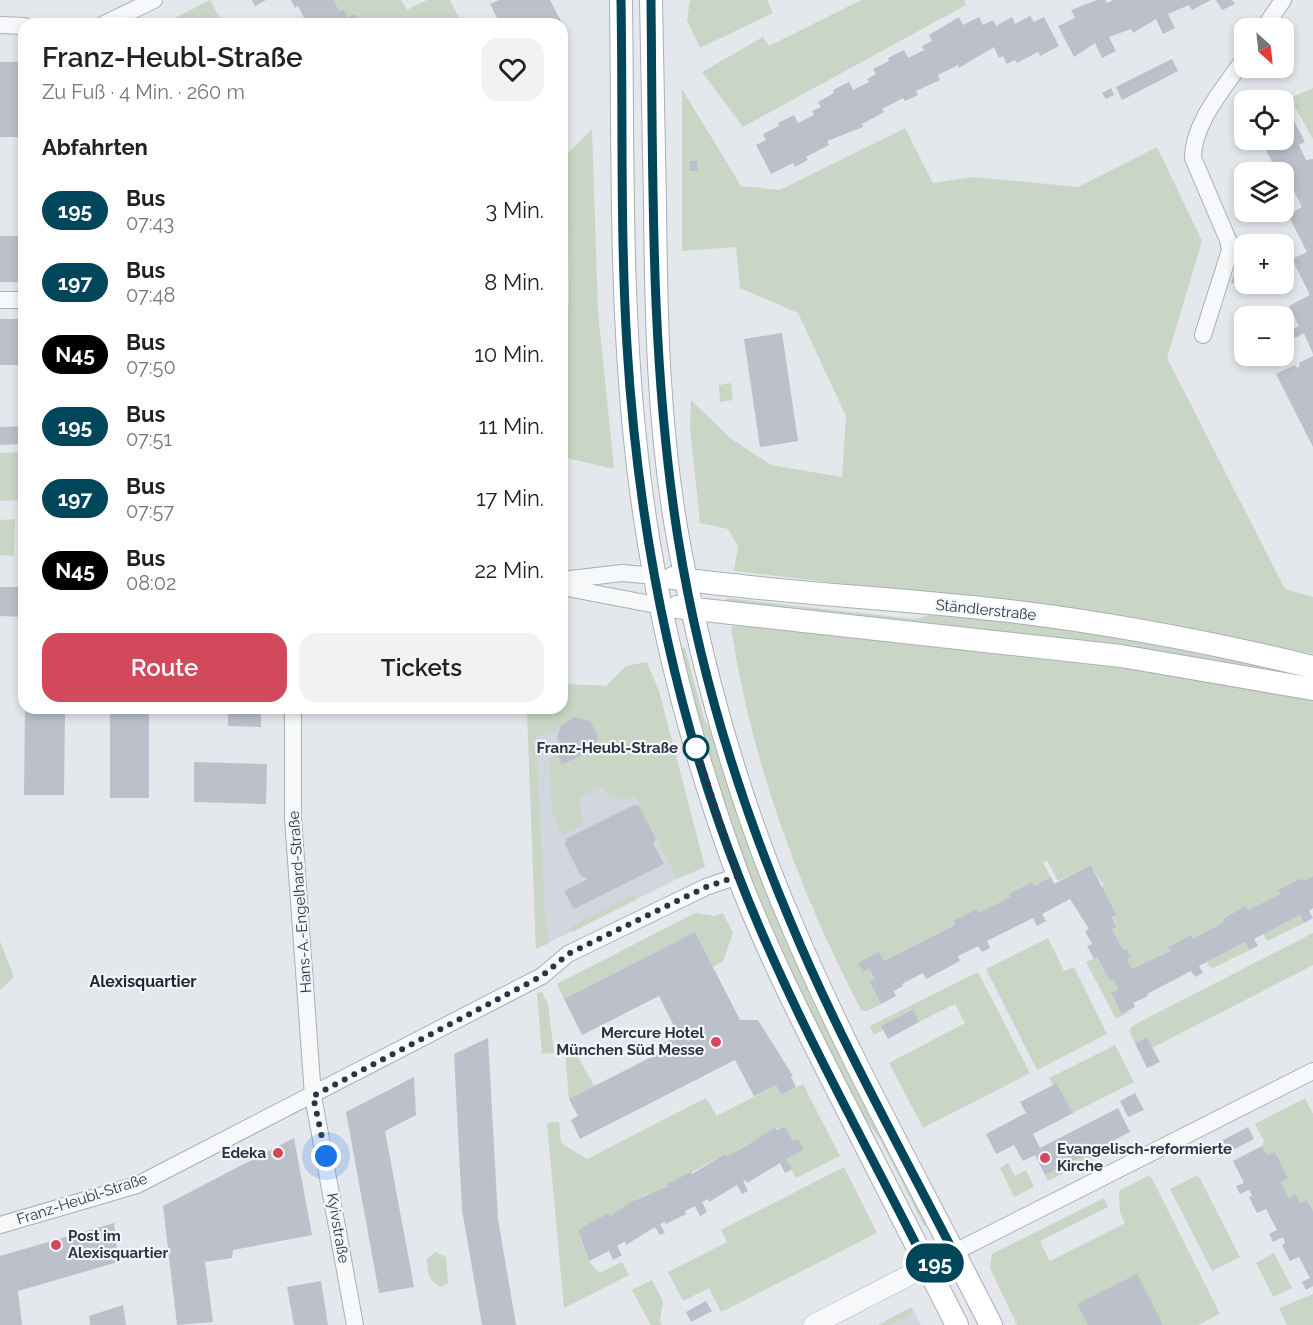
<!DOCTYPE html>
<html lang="de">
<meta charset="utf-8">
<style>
body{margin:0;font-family:Raleway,sans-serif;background:#f2f2f2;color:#222;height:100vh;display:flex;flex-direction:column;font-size:22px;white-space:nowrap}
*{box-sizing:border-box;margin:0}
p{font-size:20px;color:#767676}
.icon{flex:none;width:33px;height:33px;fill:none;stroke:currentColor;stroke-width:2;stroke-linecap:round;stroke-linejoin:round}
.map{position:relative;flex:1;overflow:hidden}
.details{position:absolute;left:18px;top:18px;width:550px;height:696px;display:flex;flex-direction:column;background:#fff;border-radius:18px;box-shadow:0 3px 9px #0003}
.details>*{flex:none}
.badge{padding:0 12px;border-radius:20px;font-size:21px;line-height:39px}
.needle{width:39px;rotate:153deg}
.controls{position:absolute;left:1234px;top:18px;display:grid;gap:12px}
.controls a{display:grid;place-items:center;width:60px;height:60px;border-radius:12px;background:#fff;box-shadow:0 3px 9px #0003;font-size:30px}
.you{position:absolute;width:30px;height:30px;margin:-15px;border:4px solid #fff;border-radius:50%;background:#1a73e8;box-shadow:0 0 0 9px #1a73e833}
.map>.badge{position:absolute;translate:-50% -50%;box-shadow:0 0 0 3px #fff}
h2{padding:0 24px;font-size:22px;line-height:54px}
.round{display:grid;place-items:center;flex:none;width:63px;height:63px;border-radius:18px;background:#f2f2f2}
.overview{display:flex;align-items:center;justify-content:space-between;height:102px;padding:0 24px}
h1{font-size:28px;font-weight:600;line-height:45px}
.cta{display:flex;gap:12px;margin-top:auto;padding:12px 24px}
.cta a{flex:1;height:69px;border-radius:18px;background:#d1495b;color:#fff;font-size:24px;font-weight:600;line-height:69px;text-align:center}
.cta a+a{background:#f2f2f2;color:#222}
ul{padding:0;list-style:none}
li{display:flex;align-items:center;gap:18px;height:72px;padding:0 24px}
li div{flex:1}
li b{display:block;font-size:22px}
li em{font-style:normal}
li .badge{min-width:66px;font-weight:700;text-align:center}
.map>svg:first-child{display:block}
.built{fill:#d2d6de}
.green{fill:#c9d6c5}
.building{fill:#bbc0ca}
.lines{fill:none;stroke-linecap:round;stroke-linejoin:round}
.minor-casing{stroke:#a9aeb7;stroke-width:18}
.tertiary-casing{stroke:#a9aeb7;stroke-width:21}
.secondary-casing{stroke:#a9aeb7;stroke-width:24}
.minor{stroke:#f7f8fa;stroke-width:16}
.tertiary{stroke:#f7f8fa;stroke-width:20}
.secondary{stroke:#fff;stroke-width:22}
.line-casing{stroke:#fff;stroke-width:14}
.line{stroke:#00465a;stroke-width:9}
.walk{stroke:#2b3445;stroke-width:6;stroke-dasharray:0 10.8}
.stop-dot{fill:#fff;stroke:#00465a;stroke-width:3}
.poi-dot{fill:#d1495b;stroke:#f4f6f9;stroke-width:2}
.labels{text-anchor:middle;stroke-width:4.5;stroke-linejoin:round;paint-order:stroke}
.street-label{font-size:15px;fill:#2b3445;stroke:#f4f6f9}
.stop-label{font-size:15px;font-weight:bold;fill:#2b3445;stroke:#f4f6f9;text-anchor:end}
.poi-label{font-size:15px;font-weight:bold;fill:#2b3445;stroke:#f4f6f9;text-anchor:end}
.neighbourhood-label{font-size:16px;font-weight:bold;fill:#1d2536;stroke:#f4f6f9}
</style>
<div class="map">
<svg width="1313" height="1325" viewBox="0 0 1313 1325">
<rect width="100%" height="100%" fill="#e4e7ec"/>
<g class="built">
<polygon points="563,684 606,686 621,772 677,879 536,949 527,708 562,708"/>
<polygon points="912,1307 921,1325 878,1325"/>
</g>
<g class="green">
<polygon points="210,0 223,24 168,24 167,22"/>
<polygon points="334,0 401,0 407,10 427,0 450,0 462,24 360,24 348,18 344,9 339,11"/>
<polygon points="690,0 767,0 773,13 700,48 687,20"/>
<polygon points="861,0 964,0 966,5 743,127 702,72 763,37 769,46"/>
<polygon points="1313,88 1313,139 1290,98"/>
<polygon points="682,89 741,186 780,190 905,128 933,183 973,177 1078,187 1157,147 1202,241 1167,358 1285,589 1313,597 1313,654 1143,619 734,571 738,546 728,529 700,523 690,428 691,400 730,438 771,465 842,477 846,416 798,313 740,288 736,247 682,251"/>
<polygon points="592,129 598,311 614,469 563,457 562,333 569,303 568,211 563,195 563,158"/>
<polygon points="731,383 733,400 720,402 719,385"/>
<polygon points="24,452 24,500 0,501 0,453"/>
<polygon points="15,519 14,556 0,555 0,520"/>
<polygon points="727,598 914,619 934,614 1017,623 1098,634 1261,664 1260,668 1108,644 727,602"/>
<path d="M 737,625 L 1146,671 L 1313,700 L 1313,876 L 1304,881 L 1302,878 L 1278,890 L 1280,894 L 1248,910 L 1246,907 L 1222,918 L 1224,922 L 1193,939 L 1191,935 L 1168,947 L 1170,951 L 1132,969 L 1127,959 L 1131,957 L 1127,949 L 1123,950 L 1112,929 L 1117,926 L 1101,887 L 1104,886 L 1091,865 L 1058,881 L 1047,860 L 1043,863 L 1051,877 L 1034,886 L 1032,882 L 1009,894 L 1010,897 L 979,913 L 977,909 L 953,921 L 955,925 L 884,961 L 858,963 L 862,972 L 869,969 L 875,979 L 870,982 L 881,1004 L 867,1011 L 861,1010 C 799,891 751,760 731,627 Z"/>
<polygon points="679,648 685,648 704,719 716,739 930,1224 924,1226 880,1139 864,1118 799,993 757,897 704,744"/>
<polygon points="647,662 659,691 705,867 677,879 634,796 624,800 606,793 602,786 579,798 583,825 562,835 552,812 549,758 558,755 563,765 593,749 598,736 590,721 575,717 552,732 536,737 545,918 549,943 536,949 527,708 562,708 563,684 606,686 626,666"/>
<polygon points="634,894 637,899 572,932 570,927"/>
<polygon points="695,913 715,916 723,913 733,933 723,961 713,967 695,932 564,999 557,984"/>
<polygon points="1300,915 1304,923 1267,941 1263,934"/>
<polygon points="1313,933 1313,965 1152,1048 1147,1038 1135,1043 1129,1031 1132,1026"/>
<polygon points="1048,938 1064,971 1074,967 1107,1034 1037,1070 986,969"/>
<polygon points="0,941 14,977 0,990"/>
<polygon points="1245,942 1249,950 1211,969 1207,962"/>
<polygon points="1097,957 1109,980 1113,979 1118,989 1111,993 1122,1014 1136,1009 1116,1019 1086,962"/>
<polygon points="978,972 1030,1073 923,1128 889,1063 965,1023 955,1004 919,1022 912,1009 882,1026 883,1030 874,1035 870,1026"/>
<polygon points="542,992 548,1004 554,1053 542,1054 537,993"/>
<polygon points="564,1041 570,1042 594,1086 569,1099"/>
<polygon points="1115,1045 1134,1082 1073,1113 1058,1084 1053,1085 1049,1078"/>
<polygon points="803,1084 840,1156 796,1178 786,1159 804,1150 798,1139 793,1141 787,1130 776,1128 727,1156 725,1154 650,1195 648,1193 610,1216 609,1213 586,1225 579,1236 589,1261 599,1273 622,1262 629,1275 564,1308 547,1123 559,1122 561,1143 587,1159 706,1098 717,1116 776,1085 781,1095"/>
<polygon points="1305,1098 1313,1114 1313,1211 1307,1200 1300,1203 1296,1194 1289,1198 1281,1182 1288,1178 1275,1152 1267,1155 1262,1146 1264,1141 1255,1124"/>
<polygon points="1108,1143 1111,1149 1048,1181 1045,1175"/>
<polygon points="1008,1163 1015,1176 1026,1170 1034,1187 1014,1197 1000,1168"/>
<polygon points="844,1167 877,1233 721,1312 709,1288 683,1301 668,1272 727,1242 721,1230"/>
<polygon points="1150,1175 1220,1314 1198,1325 1163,1325 1078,1304 1088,1325 1017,1325 990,1268 992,1254 1104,1198 1108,1207 1040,1241 1050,1261 1125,1223 1120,1213 1119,1191"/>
<polygon points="1198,1175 1240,1257 1212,1271 1170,1189"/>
<path d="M 436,1252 L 446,1257 L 448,1283 L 440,1287 C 429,1280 427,1273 427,1259 Z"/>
<polygon points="1274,1253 1292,1288 1273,1297 1256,1263"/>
<polygon points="652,1280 663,1301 660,1321 662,1325 651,1325 632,1290"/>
<polygon points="1313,1294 1313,1325 1287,1325 1279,1308"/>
<polygon points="912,1307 912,1313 890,1325 878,1325"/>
</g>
<g class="building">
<polygon points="252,0 266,0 255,6"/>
<polygon points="291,0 334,0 339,11 344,9 348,18 355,14 360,24 307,24 298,6 295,8"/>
<polygon points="499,0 550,0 566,31 562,33 562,24 500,24 490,4"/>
<polygon points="1097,0 1105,0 1107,3 1113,0 1211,0 1192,10 1189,5 1168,14 1175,28 1163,34 1156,19 1133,33 1131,29 1109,37 1116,51 1102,58 1095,43 1074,57 1058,26 1075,18 1071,10"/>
<polygon points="1216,0 1232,0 1235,4 1222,10"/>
<polygon points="1030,16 1034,22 1044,17 1059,46 1040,56 1038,52 1017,63 1015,60 1007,64 1003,56 999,58 994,47 959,68 958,65 938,75 940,80 916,91 918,95 905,101 903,98 882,109 884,112 862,124 863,127 827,141 829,145 806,157 808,160 795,167 793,163 771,174 756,145 766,140 763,134 779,126 778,123 794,115 798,123 814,115 812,111 821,107 818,102 834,93 833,90 849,82 853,90 869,82 867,79 876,74 873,69 889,61 888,58 904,50 908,58 924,50 922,46 932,41 929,35 959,17 963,25 979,17 983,25 993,20 996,26 1012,17 1015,24"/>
<polygon points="1172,59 1178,71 1122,100 1116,87"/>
<rect x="0" y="62" width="24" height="75"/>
<polygon points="1111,88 1114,95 1106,99 1102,93"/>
<polygon points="1287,108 1305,142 1299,145 1306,160 1313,159 1313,354 1304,333 1295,338 1291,330 1299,326 1289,306 1310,295 1292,259 1307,252 1288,215 1302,207 1284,171 1277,172 1265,148 1260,151 1254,140 1284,140 1284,109"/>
<polygon points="690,161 698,161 697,171 690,171"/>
<rect x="0" y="236" width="24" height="46"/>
<polygon points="1240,257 1245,259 1247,288 1231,283"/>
<rect x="0" y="319" width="24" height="46"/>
<polygon points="782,333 798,441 760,447 744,339"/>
<polygon points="1313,356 1313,447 1276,374 1295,365 1297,368 1300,366 1299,363"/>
<polygon points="24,426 24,444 0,445 0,427"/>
<polygon points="0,587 24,587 24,617 0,616"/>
<rect x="110" y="708" width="39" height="90"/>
<polygon points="228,708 261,708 261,727 228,726"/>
<polygon points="25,711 65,711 64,795 24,795"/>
<polygon points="575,717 590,721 598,736 593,749 562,765 558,755 565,752 557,738 561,725"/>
<polygon points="194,762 267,764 266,804 194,802"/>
<polygon points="634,805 639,806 656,839 653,843 664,864 574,909 564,891 588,879 581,876 569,853 565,844 567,838"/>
<polygon points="1091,865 1116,915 1112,917 1117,927 1112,929 1123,950 1127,949 1131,957 1127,959 1132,969 1170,951 1168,947 1191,935 1193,939 1224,922 1222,919 1246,906 1248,910 1280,894 1278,890 1302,878 1304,881 1313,876 1313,908 1309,911 1313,918 1304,923 1300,915 1254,939 1258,946 1249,950 1245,942 1199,966 1203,973 1195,977 1191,971 1147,994 1148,996 1133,1003 1135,1007 1122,1014 1111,993 1118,989 1113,979 1110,981 1097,957 1094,959 1092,955 1087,946 1092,944 1085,931 1089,929 1070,899 1042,914 1046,921 1037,926 1033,918 987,941 990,948 982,952 978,946 958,956 960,961 926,979 923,973 902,984 903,986 894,991 896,996 881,1004 870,982 875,979 869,969 862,972 858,963 879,952 884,961 955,925 953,921 977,909 979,913 1010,897 1009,894 1032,882 1034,886 1051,877 1054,884"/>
<polygon points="695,932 740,1020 758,1020 793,1076 791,1077 796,1087 781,1095 776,1085 754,1096 735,1060 580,1139 571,1120 578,1116 569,1099 667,1049 664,1043 679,1036 659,996 582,1035 564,999"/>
<polygon points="913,1009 919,1022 888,1039 881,1026"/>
<polygon points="488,1038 498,1219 516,1325 482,1325 462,1210 454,1054"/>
<polygon points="1147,1038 1160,1062 1147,1068 1135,1043"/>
<polygon points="414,1077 416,1115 385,1131 414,1287 379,1293 346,1112"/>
<polygon points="1057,1083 1073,1113 1033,1134 1040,1148 1118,1108 1130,1132 1045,1175 1035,1155 1023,1161 1014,1145 996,1154 986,1134 1026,1113 1020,1102"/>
<polygon points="1135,1093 1144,1110 1128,1117 1120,1101"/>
<polygon points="776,1127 777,1130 784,1127 787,1130 793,1141 798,1139 804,1150 786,1159 792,1169 785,1173 780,1163 747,1183 746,1180 743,1181 748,1191 742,1194 737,1185 709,1202 708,1199 702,1202 707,1212 700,1216 695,1206 685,1211 686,1214 666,1224 665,1222 660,1224 665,1233 660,1235 655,1227 626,1245 625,1241 617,1246 622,1255 613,1260 609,1251 589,1261 578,1231 586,1225 609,1213 610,1216 629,1203 668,1186 667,1184 691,1172 692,1174 725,1154 727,1156 742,1148"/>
<polygon points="1248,1127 1254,1139 1229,1152 1223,1140"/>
<polygon points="294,1138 312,1235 233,1250 232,1258 205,1262 213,1322 177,1325 163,1206"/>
<polygon points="1262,1146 1267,1155 1275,1152 1288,1178 1281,1182 1289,1198 1296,1194 1300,1203 1307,1200 1313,1211 1313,1286 1306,1290 1302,1282 1310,1278 1299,1257 1290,1261 1282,1245 1285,1243 1283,1237 1273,1242 1269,1234 1277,1230 1266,1209 1257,1213 1249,1197 1252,1196 1249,1190 1240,1194 1236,1186 1244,1183 1233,1161"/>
<polygon points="114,1223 118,1262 18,1291 22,1325 0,1325 0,1256"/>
<polygon points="1137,1274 1163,1325 1088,1325 1077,1304"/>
<polygon points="321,1281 328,1325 294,1325 287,1287"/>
<polygon points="706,1301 712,1311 691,1322 686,1312"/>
<polygon points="123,1305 126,1325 90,1325 89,1316"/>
</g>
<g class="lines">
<g class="minor-casing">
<g id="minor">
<polyline points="104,24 154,0"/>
<polyline points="0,25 24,26"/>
<polyline points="1264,28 1283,0"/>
<polyline points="0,300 24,300"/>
<path d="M 1203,335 L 1230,250 L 1228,240 L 1193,158 C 1193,121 1226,87 1245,57"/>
<polyline points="562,580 622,573 655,576"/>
<polyline points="562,587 661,606"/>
<polyline points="293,708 293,818 313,1096 355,1325"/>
<polyline points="0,1225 137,1185 542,976 568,954 706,887 738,876"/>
<polyline points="927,1266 1313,1071"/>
</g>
</g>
<g class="tertiary-casing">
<polyline id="tertiary" points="813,1325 927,1266"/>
</g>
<g class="secondary-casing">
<g id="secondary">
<path d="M 621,0 C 623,146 620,294 635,439 C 650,588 686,734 737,873 C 766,949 803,1022 840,1095 C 879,1171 918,1248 957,1325"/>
<path d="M 651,0 C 652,68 654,135 655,203 C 656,316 658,431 679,544 C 703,674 739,803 792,925 C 850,1062 924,1192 991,1325"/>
<path d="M 673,578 C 782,593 891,598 1000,610 C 1105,622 1210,642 1313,667"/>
<polyline points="677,607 1121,656 1313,689"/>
</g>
</g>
<use href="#minor" class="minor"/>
<use href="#tertiary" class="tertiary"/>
<use href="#secondary" class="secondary"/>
</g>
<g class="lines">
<g class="line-casing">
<path id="line" d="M 621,0 C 623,115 620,231 627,346 C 638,527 673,708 739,877 C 791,1012 863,1138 927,1266 L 954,1253 C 898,1144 838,1036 791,923 C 739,800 699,670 678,538 C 650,361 653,179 651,0"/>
</g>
<use href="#line" class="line"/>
<polyline class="walk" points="326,1156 313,1096 542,976 568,954 706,887 738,876 696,748"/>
</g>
<circle class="stop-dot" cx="696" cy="748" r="12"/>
<g class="poi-dot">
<circle cx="716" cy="1042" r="6"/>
<circle cx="278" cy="1153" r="6"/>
<circle cx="1045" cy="1158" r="6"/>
<circle cx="56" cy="1245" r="6"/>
</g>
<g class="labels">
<g class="street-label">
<text transform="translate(986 610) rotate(6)" y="5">Ständlerstraße</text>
<text transform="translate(300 902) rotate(-94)" y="5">Hans-A.-Engelhard-Straße</text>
<text transform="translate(82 1199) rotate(-18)" y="5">Franz-Heubl-Straße</text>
<text transform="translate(338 1228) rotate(80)" y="5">Kyivstraße</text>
</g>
<g class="stop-label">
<text x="678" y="753">Franz-Heubl-Straße</text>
</g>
<g class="poi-label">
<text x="704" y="1038">Mercure Hotel<tspan x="704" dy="17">München Süd Messe</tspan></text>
<text x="1057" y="1154" text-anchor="start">Evangelisch-reformierte<tspan x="1057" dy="17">Kirche</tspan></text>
<text x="266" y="1158">Edeka</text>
<text x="68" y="1241" text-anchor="start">Post im<tspan x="68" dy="17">Alexisquartier</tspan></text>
</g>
<g class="neighbourhood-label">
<text x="143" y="987">Alexisquartier</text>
</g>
</g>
</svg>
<div class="controls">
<a><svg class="needle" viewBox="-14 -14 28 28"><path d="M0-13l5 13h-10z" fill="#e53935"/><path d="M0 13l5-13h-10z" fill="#767676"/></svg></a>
<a><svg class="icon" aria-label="locate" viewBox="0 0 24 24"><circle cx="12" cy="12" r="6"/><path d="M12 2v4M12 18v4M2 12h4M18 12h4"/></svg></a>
<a><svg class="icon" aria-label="layers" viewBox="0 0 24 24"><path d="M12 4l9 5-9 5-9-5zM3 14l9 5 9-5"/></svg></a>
<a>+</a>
<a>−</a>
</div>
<div class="you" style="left:326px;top:1156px"></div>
<b class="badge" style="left:935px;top:1263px;background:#00465a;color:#fff">195</b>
<section class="details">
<div class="overview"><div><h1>Franz-Heubl-Straße</h1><p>Zu Fuß · 4 Min. · 260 m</p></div><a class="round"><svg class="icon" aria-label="heart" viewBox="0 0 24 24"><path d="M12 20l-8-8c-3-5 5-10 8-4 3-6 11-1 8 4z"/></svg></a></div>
<h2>Abfahrten</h2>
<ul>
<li><span class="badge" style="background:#00465a;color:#fff">195</span><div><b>Bus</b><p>07:43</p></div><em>3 Min.</em></li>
<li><span class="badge" style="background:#00465a;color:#fff">197</span><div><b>Bus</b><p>07:48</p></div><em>8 Min.</em></li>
<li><span class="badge" style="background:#000;color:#fff">N45</span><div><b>Bus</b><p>07:50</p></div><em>10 Min.</em></li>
<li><span class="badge" style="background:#00465a;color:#fff">195</span><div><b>Bus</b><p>07:51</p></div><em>11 Min.</em></li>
<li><span class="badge" style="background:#00465a;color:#fff">197</span><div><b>Bus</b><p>07:57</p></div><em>17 Min.</em></li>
<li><span class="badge" style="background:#000;color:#fff">N45</span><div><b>Bus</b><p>08:02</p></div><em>22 Min.</em></li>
</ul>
<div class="cta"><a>Route</a><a>Tickets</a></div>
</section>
</div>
